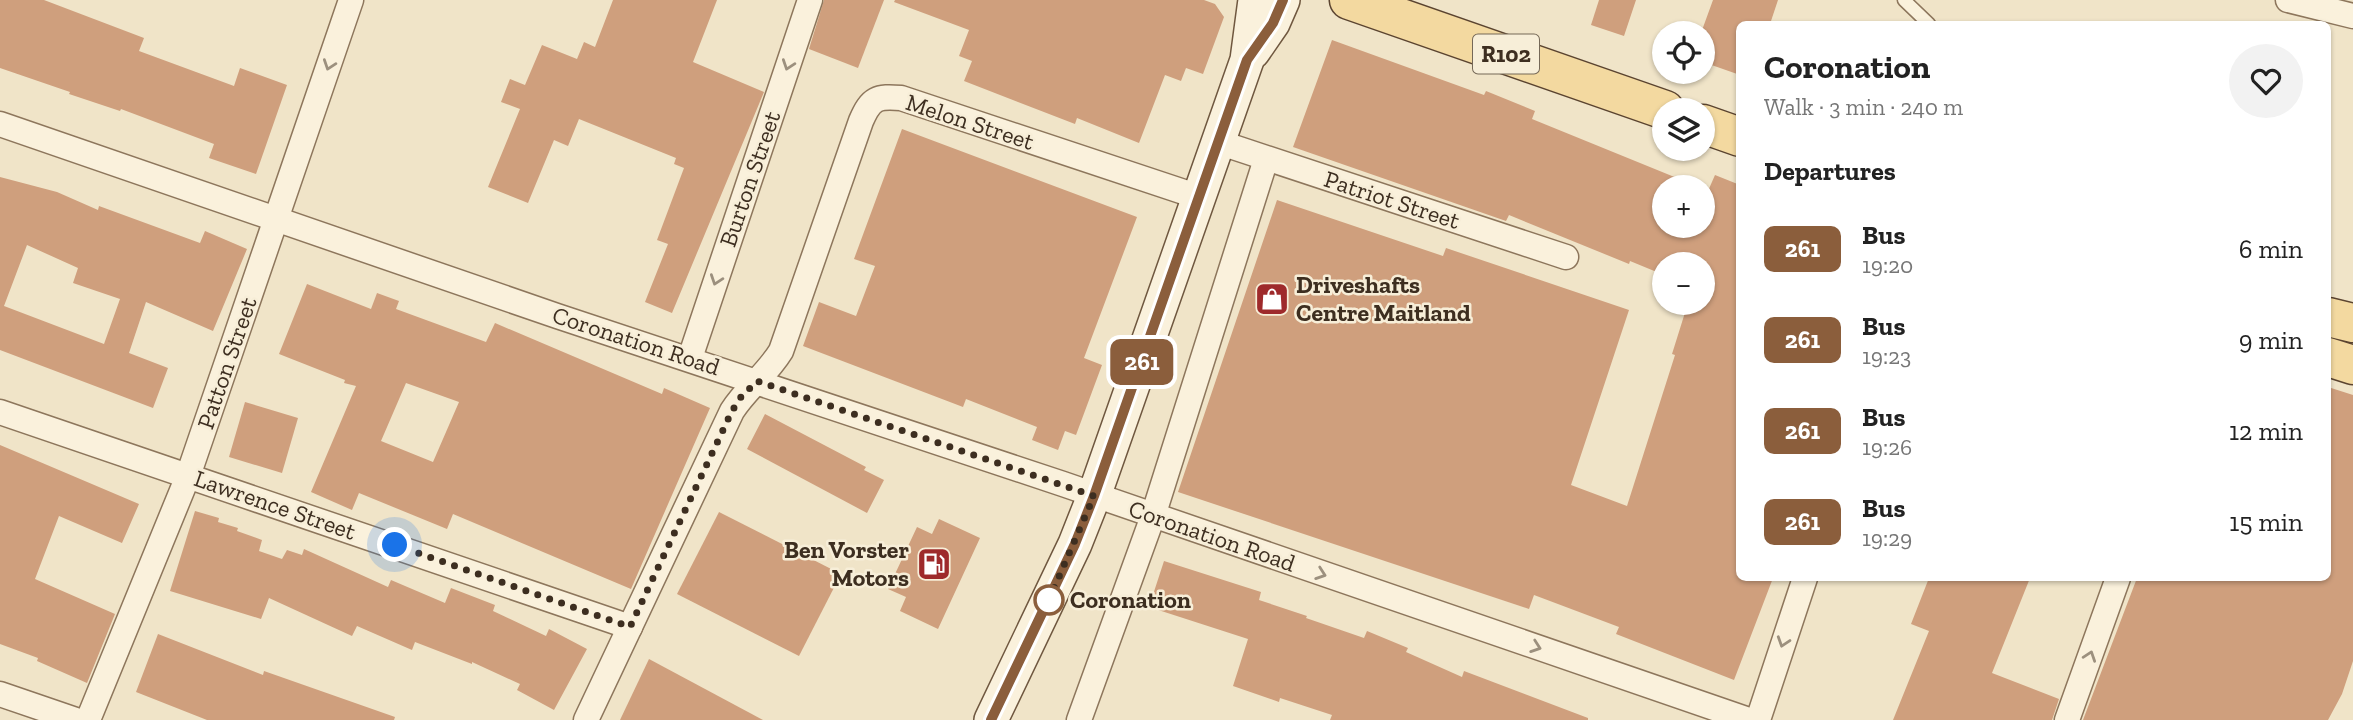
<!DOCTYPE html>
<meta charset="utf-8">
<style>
body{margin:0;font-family:"Zilla Slab",serif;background:#f2f2f2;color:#222;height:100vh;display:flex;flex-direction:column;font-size:26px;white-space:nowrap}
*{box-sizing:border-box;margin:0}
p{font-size:23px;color:#767676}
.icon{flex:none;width:38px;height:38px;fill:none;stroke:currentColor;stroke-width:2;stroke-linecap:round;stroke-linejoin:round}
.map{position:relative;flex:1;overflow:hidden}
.sheet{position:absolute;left:1736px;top:21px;width:595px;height:560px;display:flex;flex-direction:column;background:#fff;border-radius:10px;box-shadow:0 2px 5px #0004}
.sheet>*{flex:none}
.badge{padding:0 14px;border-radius:10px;font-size:24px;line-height:46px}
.controls{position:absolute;left:1652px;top:21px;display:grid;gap:14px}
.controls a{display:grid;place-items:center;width:63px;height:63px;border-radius:50%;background:#fff;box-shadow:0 2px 5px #0004;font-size:35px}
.you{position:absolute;width:35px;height:35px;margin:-18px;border:5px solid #fff;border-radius:50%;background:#1a73e8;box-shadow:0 0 0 10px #1a73e833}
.map>.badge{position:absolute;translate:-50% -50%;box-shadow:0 0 0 4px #fff}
h2{padding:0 28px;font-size:26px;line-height:63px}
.round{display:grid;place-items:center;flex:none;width:74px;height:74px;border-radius:37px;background:#f2f2f2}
.summary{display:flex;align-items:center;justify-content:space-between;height:119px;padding:0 28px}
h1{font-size:33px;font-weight:700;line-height:52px}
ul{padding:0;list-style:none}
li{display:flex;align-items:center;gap:21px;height:91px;padding:0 28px}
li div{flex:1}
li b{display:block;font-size:26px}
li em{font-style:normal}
li .badge{min-width:77px;font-weight:700;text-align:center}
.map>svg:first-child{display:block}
.building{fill:#cf9f7d;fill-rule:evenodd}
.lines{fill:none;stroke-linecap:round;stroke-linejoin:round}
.lane-casing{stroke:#8d765c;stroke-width:15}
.street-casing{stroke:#8d765c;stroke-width:27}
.secondary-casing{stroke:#6f573f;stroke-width:36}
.primary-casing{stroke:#5b4430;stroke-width:41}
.lane{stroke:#faf1dc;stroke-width:12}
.street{stroke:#faf1dc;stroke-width:24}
.secondary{stroke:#faf1dc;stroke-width:33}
.primary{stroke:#f3d9a0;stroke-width:38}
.oneway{stroke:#9c907e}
.line-casing{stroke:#fff;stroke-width:16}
.line{stroke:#8b5e3c;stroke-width:10}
.walk{stroke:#3d2e20;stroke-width:7;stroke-dasharray:0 12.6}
.stop-dot{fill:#fff;stroke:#8b5e3c;stroke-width:3.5}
.labels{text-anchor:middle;stroke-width:5;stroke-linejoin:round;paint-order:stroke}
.shield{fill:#f7eed8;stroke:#756857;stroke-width:2}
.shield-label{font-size:23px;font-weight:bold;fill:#3d2e20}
.street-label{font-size:24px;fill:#3d2e20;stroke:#f7eed8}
.poi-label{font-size:24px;font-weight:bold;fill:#3d2e20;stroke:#f7eed8;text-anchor:start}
.stop-label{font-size:24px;font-weight:bold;fill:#3d2e20;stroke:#f7eed8;text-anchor:start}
</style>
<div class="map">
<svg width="2353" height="720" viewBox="0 0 2353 720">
<rect width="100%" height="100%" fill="#f0e4c8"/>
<g class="building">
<polygon points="0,0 44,0 144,38 139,51 234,86 240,68 287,85 256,174 209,158 214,144 121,109 120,111 69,94 70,92 0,68"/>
<polygon points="613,0 717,0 693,62 764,92 672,313 645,302 668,244 657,240 684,168 674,164 676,158 579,119 568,146 554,140 528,203 488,187 520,109 501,102 510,79 525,85 542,45 577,59 584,42 595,47"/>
<polygon points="824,0 884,0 858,68 809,49"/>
<polygon points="895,0 1204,0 1215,4 1224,17 1203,74 1186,68 1181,81 1165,75 1139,143 1077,118 1075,124 964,81 972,61 959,56 969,30 894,2"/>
<polygon points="1599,0 1636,0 1624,36 1591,25"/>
<polygon points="1713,0 1778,0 1770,24 1740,24 1740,75 1703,62 1701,33"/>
<polygon points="1332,40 1484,95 1486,91 1535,111 1532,119 1699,187 1664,187 1664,226 1703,226 1703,189 1708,191 1715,175 1740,185 1740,578 1773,578 1734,680 1616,634 1619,627 1534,595 1529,609 1178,492 1277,200 1443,256 1446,248 1629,310 1571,485 1627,506 1675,355 1672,354 1688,303 1703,303 1703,264 1664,264 1664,275 1630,261 1629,264 1509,215 1506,221 1293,147"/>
<polygon points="902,129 1137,217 1084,358 1102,365 1076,435 1065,431 1058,450 1032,440 1037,427 966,399 963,407 803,346 819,302 856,316 875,266 854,259"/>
<path d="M 0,177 L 57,192 L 98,210 L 99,206 L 200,243 L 205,231 L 247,249 L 213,331 L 146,302 L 129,353 L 168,368 L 153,408 L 0,350 ZM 27,245 L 78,268 L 73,283 L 120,299 L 104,344 L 4,306 Z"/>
<path d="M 307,284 L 371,309 L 377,293 L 399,301 L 396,309 L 486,342 L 495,323 L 662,394 L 664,388 L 710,408 L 631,589 L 453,514 L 447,529 L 359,493 L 352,510 L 311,492 L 356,386 L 344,383 L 345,380 L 279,354 ZM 406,383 L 459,402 L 433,462 L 381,441 Z"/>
<polygon points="2328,387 2353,395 2353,661 2342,694 2328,720 2083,720 2137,578 2328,578"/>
<polygon points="245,402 298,418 282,473 229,457"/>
<polygon points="765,414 866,467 864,470 884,480 867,513 747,449"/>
<polygon points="0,445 139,504 122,543 59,516 35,579 115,614 87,683 37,661 38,658 0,644"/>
<polygon points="195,511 219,518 218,522 238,528 237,531 262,540 259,551 282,559 287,550 302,555 304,549 388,587 391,580 445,603 451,588 495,605 493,611 546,636 549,629 587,649 554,710 517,690 520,684 472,662 472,664 415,642 412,650 357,626 352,636 269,598 261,619 170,591"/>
<polygon points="719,512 841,574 799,656 677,594"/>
<polygon points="939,519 980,538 938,629 900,611 906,597 888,589 917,527 932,534"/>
<polygon points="1164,561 1261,592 1259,600 1307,616 1306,618 1364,638 1367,631 1408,648 1406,652 1462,677 1464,671 1588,718 1588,720 1330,720 1332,715 1280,698 1279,702 1233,686 1248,639 1149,607"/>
<polygon points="1929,578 2030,578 1992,673 2059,699 2052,720 1893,720 1929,631 1911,624"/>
<polygon points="158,634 263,675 264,671 395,717 394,720 207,720 136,692"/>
<polygon points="649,659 763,720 620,720"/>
</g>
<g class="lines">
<g class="lane-casing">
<polyline id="lane" points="1904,0 1929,24"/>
</g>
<g class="street-casing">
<g id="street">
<polyline points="2288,0 2353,16"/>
<polyline points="0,124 557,316 1063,484 1749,720"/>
<polyline points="1218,142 1566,257"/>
<polyline points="690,358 810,0"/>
<polyline points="0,412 630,627"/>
<polyline points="0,694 76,720"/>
<polyline points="88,720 188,476 351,0"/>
<path d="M 586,720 L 732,411 C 746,389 767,374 781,351 L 861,121 C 871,98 877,96 901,98 L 1199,197"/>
<polyline points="1079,720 1153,516 1266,159"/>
<polyline points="1758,720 1805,578"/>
<polyline points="2067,720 2118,578"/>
</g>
</g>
<g class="secondary-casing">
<g id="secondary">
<polyline points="1253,52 1273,23 1283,0"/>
<polyline points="991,720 1075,544 1094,496 1247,60 1255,0"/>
</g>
</g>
<g class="primary-casing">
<g id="primary">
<polyline points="1349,0 1665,110"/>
<polyline points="1703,124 1740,137"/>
<polyline points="2328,317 2353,323"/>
<polyline points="2328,357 2353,365"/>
</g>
</g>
<use href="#lane" class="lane"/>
<use href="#street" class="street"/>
<use href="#secondary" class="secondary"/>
<use href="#primary" class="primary"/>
</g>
<defs><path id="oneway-chevron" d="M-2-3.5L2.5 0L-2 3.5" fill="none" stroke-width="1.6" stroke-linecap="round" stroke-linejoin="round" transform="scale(1.75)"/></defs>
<g class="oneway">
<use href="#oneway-chevron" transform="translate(329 65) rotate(109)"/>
<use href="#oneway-chevron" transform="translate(788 65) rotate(109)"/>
<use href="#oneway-chevron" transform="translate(716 280) rotate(109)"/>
<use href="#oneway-chevron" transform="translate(1321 574) rotate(19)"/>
<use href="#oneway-chevron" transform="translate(1783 642) rotate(108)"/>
<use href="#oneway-chevron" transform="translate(1536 647) rotate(19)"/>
<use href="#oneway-chevron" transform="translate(2090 656) rotate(-71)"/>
</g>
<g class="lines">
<g class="line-casing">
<polyline id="line" points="991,720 1075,544 1094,496 1247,60 1273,23 1283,0"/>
</g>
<use href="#line" class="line"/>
<polyline class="walk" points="395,545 630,627 732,411 741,397 757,381 1094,496 1048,602 1049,600"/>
</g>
<defs>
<g id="shop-square" transform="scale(1.75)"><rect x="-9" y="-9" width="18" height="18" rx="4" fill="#9e2a2b" stroke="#f7eed8"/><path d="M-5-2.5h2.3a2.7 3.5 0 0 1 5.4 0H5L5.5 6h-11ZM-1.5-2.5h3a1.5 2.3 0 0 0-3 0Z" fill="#fff"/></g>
<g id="fuel-square" transform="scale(1.75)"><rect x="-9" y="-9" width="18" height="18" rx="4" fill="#9e2a2b" stroke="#f7eed8"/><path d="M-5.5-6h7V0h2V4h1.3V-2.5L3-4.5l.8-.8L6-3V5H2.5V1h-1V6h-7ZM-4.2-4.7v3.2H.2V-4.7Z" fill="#fff"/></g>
</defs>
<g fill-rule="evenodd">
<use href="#shop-square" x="1272" y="299"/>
<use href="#fuel-square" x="934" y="564"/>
</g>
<circle class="stop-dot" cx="1049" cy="600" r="14"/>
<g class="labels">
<rect class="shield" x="1473" y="34.5" width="66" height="39" rx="5"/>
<g class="shield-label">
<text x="1506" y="62">R102</text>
</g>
<g class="street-label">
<text transform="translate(970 122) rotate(18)" y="8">Melon Street</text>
<text transform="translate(750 179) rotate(-71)" y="8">Burton Street</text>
<text transform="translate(1392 200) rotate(18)" y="8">Patriot Street</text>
<text transform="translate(636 341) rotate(18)" y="8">Coronation Road</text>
<text transform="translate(227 363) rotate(-71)" y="8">Patton Street</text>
<text transform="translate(275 505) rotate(19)" y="8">Lawrence Street</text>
<text transform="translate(1212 536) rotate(19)" y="8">Coronation Road</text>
</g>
<g class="poi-label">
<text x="1296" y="293">Driveshafts<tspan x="1296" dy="28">Centre Maitland</tspan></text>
<text x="909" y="558" text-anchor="end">Ben Vorster<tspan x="909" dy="28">Motors</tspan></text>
</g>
<g class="stop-label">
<text x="1070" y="608">Coronation</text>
</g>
</g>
</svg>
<div class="controls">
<a><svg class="icon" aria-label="locate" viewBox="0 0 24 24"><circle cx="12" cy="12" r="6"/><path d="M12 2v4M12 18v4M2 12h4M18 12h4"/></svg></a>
<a><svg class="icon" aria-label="layers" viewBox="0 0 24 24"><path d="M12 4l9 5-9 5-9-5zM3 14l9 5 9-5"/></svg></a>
<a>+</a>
<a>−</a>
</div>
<div class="you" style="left:395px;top:545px"></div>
<b class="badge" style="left:1142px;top:362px;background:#8b5e3c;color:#fff">261</b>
<section class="sheet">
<div class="summary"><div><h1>Coronation</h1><p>Walk · 3 min · 240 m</p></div><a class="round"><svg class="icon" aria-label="heart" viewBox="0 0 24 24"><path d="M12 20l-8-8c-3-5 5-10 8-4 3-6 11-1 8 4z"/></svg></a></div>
<h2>Departures</h2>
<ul>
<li><span class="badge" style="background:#8b5e3c;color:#fff">261</span><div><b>Bus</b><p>19:20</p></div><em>6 min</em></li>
<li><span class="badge" style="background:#8b5e3c;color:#fff">261</span><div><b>Bus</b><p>19:23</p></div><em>9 min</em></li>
<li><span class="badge" style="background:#8b5e3c;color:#fff">261</span><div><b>Bus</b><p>19:26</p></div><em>12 min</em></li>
<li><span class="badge" style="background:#8b5e3c;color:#fff">261</span><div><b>Bus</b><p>19:29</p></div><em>15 min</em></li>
</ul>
</section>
</div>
